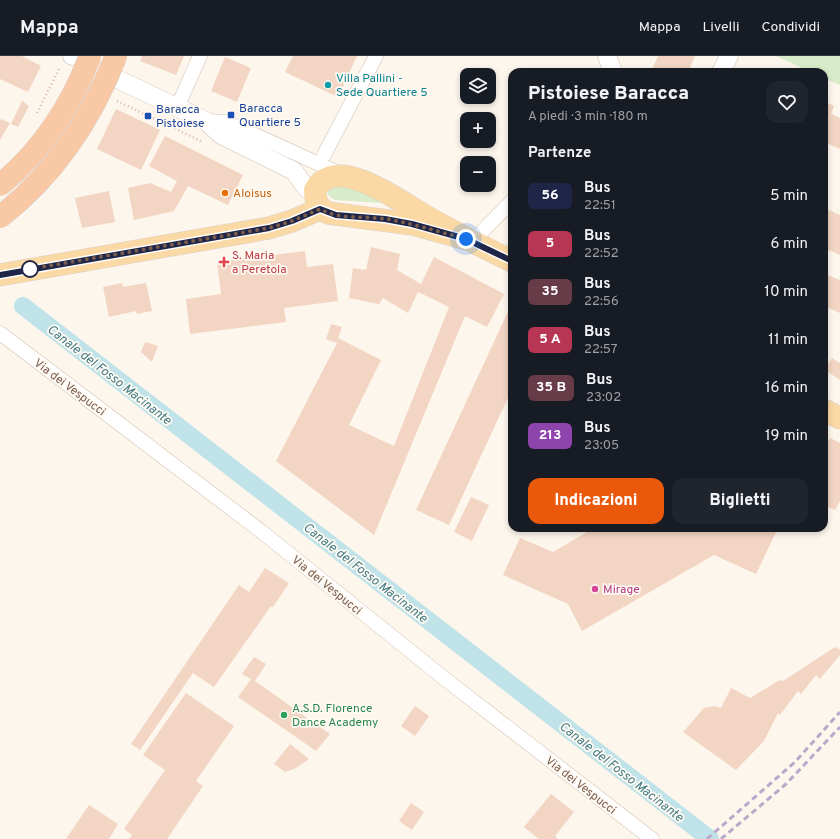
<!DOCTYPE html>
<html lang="it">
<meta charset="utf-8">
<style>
body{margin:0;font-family:Overpass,sans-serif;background:#20242c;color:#f1f3f6;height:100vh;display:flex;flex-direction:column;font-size:15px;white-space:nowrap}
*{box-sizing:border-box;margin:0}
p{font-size:13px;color:#9ea1a6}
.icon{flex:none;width:22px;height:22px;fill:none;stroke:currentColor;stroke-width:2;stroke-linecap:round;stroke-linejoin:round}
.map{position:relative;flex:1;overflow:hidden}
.drawer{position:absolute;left:508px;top:12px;width:320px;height:464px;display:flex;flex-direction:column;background:#171b24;border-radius:12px;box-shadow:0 2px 6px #0003}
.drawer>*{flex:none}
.badge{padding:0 8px;border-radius:6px;font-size:14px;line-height:26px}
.fabs{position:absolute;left:460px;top:12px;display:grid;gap:8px}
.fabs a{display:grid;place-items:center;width:36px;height:36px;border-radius:8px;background:#171b24;box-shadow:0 2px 6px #0003;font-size:20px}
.you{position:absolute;width:20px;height:20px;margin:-10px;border:3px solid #fff;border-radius:50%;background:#1a73e8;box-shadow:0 0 0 6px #1a73e833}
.map>.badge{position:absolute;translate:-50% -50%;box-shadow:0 0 0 2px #fff}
h2{padding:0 20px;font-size:15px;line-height:36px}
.round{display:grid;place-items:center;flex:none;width:42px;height:42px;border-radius:12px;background:#20242c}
.overview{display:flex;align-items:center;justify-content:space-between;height:68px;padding:0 20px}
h1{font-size:19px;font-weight:800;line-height:30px}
.primary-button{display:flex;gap:8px;margin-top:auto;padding:8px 20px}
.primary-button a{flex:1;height:46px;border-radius:12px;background:#ea580c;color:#fff;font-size:16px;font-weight:800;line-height:46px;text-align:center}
.primary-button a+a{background:#20242c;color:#f1f3f6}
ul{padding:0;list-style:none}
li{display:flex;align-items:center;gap:12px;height:48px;padding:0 20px}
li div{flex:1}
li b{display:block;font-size:15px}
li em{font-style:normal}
li .badge{min-width:44px;font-weight:700;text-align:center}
header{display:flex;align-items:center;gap:24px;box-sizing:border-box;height:56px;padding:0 20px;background:#171b24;border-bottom:1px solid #363941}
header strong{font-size:19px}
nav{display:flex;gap:22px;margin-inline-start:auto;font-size:14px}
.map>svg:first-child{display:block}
.green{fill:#d8ecc9}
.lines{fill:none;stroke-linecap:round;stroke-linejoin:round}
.canal{stroke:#bfe3e8;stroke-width:18}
.building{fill:#f3d5c3}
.minor-casing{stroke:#d1beb0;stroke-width:15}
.tertiary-casing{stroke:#d1beb0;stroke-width:19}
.primary-casing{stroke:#dad1cd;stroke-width:23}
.path{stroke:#d9b8a5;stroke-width:2.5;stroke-dasharray:1 3;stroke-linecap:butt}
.minor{stroke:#fff;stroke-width:14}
.tertiary{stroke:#fff;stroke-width:18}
.primary{stroke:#fbd9a5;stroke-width:22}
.rail{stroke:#b9a8c9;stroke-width:3;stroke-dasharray:6 4;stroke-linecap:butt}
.trunk-bridge-casing{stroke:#dad1cd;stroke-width:23;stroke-linecap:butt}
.trunk-bridge{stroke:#f9c8a4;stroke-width:22}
.line-casing{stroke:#fff;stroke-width:9}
.line{stroke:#1f2547;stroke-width:6}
.walk{stroke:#7a5c4d;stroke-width:4;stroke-dasharray:0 7.2}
.culture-dot{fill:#0f9aa8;stroke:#fffaf3;stroke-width:1.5}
.transit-dot{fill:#1a4fb4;stroke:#fffaf3;stroke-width:1.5}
.food-dot{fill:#e8710a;stroke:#fffaf3;stroke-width:1.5}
.health-dot{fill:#e0444e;stroke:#fffaf3;stroke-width:1.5}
.stop-dot{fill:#fff;stroke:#1f2547;stroke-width:2}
.hotel-dot{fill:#d1479c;stroke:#fffaf3;stroke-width:1.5}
.leisure-dot{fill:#2e9e5b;stroke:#fffaf3;stroke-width:1.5}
.labels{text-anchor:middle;stroke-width:3.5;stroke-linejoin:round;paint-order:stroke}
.culture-label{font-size:12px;fill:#0d838f;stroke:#fffaf3;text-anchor:start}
.transit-label{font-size:12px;fill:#164399;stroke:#fffaf3;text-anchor:start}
.food-label{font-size:12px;fill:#c56008;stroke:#fffaf3;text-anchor:start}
.health-label{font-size:12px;fill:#be3a42;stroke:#fffaf3;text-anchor:start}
.street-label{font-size:12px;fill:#7a5c4d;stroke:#fffaf3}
.hotel-label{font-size:12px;fill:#b23c85;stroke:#fffaf3;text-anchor:start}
.leisure-label{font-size:12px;fill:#27864d;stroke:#fffaf3;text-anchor:start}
.water-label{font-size:13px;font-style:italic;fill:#437c86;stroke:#fffaf3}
</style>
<header>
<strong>Mappa</strong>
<nav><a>Mappa</a><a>Livelli</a><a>Condividi</a></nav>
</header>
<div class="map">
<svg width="840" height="783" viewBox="0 0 840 783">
<rect width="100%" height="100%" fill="#fdf6ec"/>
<g class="green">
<polygon points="776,0 840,0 840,29 824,22 824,16 811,16"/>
<polygon points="336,125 384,145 384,147 335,144 329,140 326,134"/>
</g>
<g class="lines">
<polyline class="canal" points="23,250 710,783"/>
</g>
<g class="building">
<polygon points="0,0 22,0 41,10 28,36 0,23"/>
<polygon points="142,0 184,0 176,19 140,5"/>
<polygon points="293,0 357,0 338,41 285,16"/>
<polygon points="658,0 695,0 688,16 651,16"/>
<polygon points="225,1 251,12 237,46 211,35"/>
<polygon points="22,45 29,50 18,71 11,68"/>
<polygon points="824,45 834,50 831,58 840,62 840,93 824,86"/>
<polygon points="116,53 160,74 141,114 97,93"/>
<polygon points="1,63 10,67 0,84 0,64"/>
<polygon points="165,80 243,119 228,149 188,130 174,155 134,164 128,132 150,127 171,136 177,125 149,110"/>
<polygon points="109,135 115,166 82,172 75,142"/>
<polygon points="824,152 840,159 840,199 824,192"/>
<polygon points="371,191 400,198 397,214 421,228 434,201 504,238 487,271 465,260 374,479 276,405 337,287 326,283 331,268 342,271 338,282 381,304 349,369 394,390 449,251 418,236 408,257 383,242 379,248 349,242 353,212 366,214"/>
<polygon points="305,195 307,211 333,208 338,245 284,252 286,266 190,278 186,243 221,238 217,206"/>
<polygon points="827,219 840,224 840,257 824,250 824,225"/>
<polygon points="122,227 123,231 146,227 152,255 137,258 136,255 109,261 103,231"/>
<polygon points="512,247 512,333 449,469 416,454"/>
<polygon points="145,286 158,290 152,306 141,296"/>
<polygon points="832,302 840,307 840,324 825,314"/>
<polygon points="830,382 840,387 840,445 835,454 824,449 824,393"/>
<polygon points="471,441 489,449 472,485 454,476"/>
<polygon points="594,472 778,472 756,518 714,499 582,575 568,548 503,519 520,482 553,496"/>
<polygon points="265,512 289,527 273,551 271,550 214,631 193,617 140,694 131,688 239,529 249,536"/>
<polygon points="835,591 840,594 840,599 820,623 816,619 801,638 798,635 780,659 778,657 764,685 736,714 683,676 704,652 715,650 721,652 731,632 750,642 780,624 783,625"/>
<polygon points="254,601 266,608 255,625 330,678 316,695 238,641 251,623 242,618"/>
<polygon points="186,637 234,670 196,725 203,730 167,783 129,783 132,779 124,773 165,714 143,699"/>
<polygon points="415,650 429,660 415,680 401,670"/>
<polygon points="290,688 309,703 296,712 285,716 274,708"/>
<polygon points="551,738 574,756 555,780 558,783 539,783 524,771"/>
<polygon points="411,747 424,756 412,774 399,765"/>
<polygon points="89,749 118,768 109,783 66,783"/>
</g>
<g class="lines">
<g class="minor-casing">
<g id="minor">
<polyline points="177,52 200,0"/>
<polyline points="206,65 227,66 343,119"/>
<polyline points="324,99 376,0"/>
<polyline points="472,186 512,145"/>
<polyline points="0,277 262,476 445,623 652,783"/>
</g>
</g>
<g class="tertiary-casing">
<g id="tertiary">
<polyline points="72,0 73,0"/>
<polyline points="607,0 613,16"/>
<polyline points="721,16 729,0"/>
<polyline points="113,21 206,65 221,79 294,115 307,133 315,139"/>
</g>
</g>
<g class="primary-casing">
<g id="primary">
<path d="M 466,183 L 412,168 L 328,157 C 318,152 315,145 315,134 C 322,121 336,118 349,121 C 373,126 404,147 425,160 C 454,176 482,191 512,205"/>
<polyline points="0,219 269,172 292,165 320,153"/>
<polyline points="824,354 840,362"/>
</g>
</g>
<g class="path">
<polyline points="117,45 201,85"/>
<polyline points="37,57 60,11"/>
</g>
<use href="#minor" class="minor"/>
<use href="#tertiary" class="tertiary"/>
<use href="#primary" class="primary"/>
<g class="rail">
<polyline points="707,783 795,706 840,656"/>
<polyline points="721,783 786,728 840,671"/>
</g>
<g class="trunk-bridge-casing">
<g id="trunk-bridge">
<path d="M 0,129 C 41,96 72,49 90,0"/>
<path d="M 0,161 C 55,118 91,64 116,0"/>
</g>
</g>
<use href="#trunk-bridge" class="trunk-bridge"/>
</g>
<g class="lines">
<g class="line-casing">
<polyline id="line" points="0,219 269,172 292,165 320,153 336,159 385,163 412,168 466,183 512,205"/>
</g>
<use href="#line" class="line"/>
<path class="walk" d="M 30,213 L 269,172 L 292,165 L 320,153 C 339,164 366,160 387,163 C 414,168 440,176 466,183"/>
</g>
<circle class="culture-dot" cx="328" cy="29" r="4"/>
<g class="transit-dot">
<rect x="227" y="55" width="8" height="8" rx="2"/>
<rect x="144" y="56" width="8" height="8" rx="2"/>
</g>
<circle class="food-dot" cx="225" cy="137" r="4"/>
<path class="health-dot" d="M222 200h4v4h4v4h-4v4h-4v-4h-4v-4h4z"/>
<circle class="stop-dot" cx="30" cy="213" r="8"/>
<circle class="hotel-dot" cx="595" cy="533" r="4"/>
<circle class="leisure-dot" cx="284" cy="659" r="4"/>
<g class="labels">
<g class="culture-label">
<text x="336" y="26">Villa Pallini -<tspan x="336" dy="14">Sede Quartiere 5</tspan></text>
</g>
<g class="transit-label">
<text x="239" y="56">Baracca<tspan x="239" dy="14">Quartiere 5</tspan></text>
<text x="156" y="57">Baracca<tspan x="156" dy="14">Pistoiese</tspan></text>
</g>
<g class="food-label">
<text x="233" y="141">Aloisus</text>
</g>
<g class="health-label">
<text x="232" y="203">S. Maria<tspan x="232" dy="14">a Peretola</tspan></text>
</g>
<g class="street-label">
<text transform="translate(70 331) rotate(37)" y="4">Via dei Vespucci</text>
<text transform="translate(327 529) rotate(39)" y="4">Via dei Vespucci</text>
<text transform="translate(581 729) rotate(38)" y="4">Via dei Vespucci</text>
</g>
<g class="hotel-label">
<text x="603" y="537">Mirage</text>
</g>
<g class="leisure-label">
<text x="292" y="656">A.S.D. Florence<tspan x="292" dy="14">Dance Academy</tspan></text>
</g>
<g class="water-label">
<text transform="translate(110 318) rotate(38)" y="5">Canale del Fosso Macinante</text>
<text transform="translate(366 516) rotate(38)" y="5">Canale del Fosso Macinante</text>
<text transform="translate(622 715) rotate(38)" y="5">Canale del Fosso Macinante</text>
</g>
</g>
</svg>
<div class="fabs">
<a><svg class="icon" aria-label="layers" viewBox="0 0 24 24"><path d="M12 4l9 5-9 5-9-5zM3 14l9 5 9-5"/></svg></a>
<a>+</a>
<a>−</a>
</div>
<div class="you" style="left:466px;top:183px"></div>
<section class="drawer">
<div class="overview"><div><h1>Pistoiese Baracca</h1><p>A piedi · 3 min · 180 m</p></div><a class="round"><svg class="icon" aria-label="heart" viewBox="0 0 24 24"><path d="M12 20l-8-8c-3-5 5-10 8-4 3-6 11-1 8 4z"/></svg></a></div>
<h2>Partenze</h2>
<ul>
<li><span class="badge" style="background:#1f2547;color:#fff">56</span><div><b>Bus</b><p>22:51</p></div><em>5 min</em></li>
<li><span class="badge" style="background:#b73654;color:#fff">5</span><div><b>Bus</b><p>22:52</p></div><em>6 min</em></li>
<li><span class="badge" style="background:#673b47;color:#fff">35</span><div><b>Bus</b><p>22:56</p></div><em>10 min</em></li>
<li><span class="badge" style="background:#b73654;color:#fff">5 A</span><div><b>Bus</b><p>22:57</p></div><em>11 min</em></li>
<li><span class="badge" style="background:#673b47;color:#fff">35 B</span><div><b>Bus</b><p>23:02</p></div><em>16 min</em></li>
<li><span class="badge" style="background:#8e44ad;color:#fff">213</span><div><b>Bus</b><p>23:05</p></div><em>19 min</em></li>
</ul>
<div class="primary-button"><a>Indicazioni</a><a>Biglietti</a></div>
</section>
</div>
